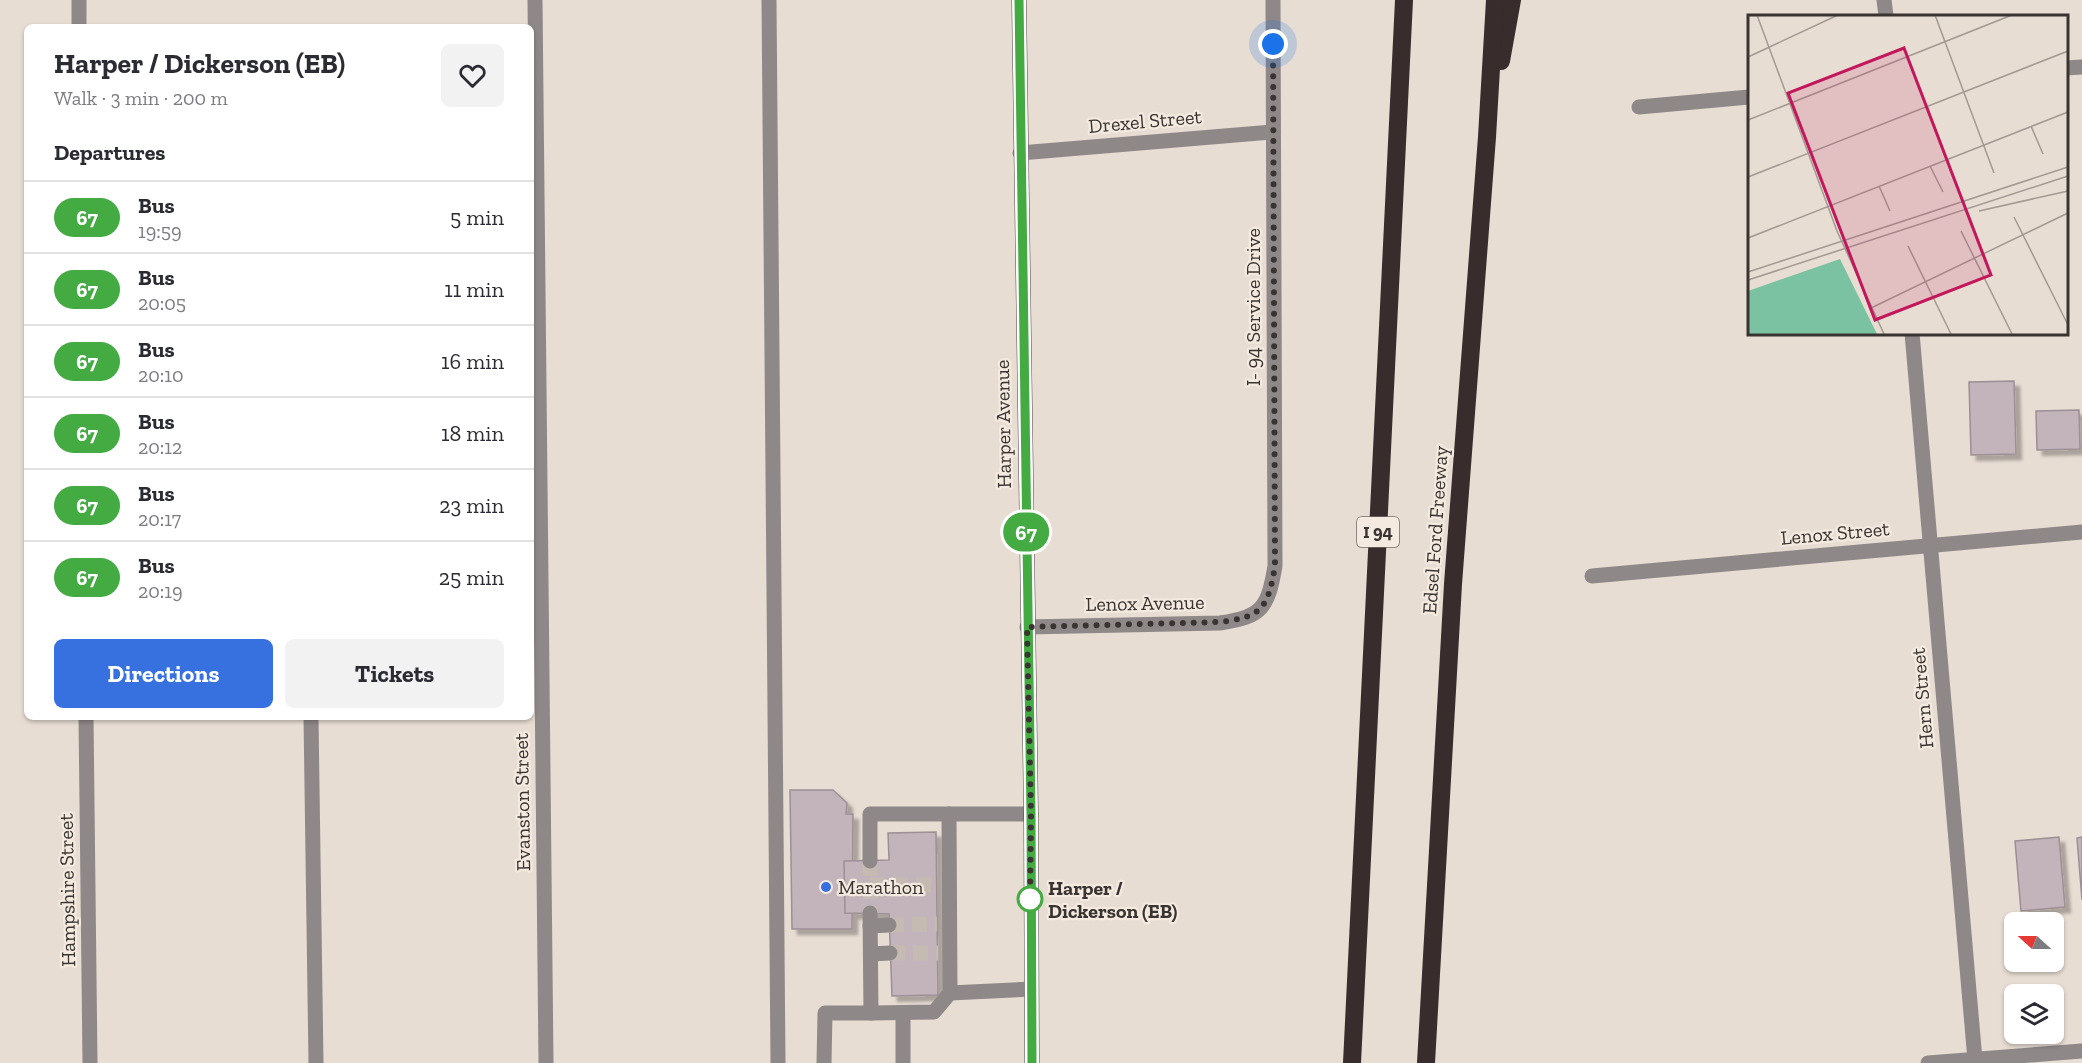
<!DOCTYPE html>
<meta charset="utf-8">
<style>
body{margin:0;font-family:"Zilla Slab",serif;background:#f2f2f3;color:#2b2b33;height:100vh;display:flex;flex-direction:column;font-size:22px;white-space:nowrap}
*{box-sizing:border-box;margin:0}
p{font-size:20px;color:#7c7c81}
.icon{flex:none;width:33px;height:33px;fill:none;stroke:currentColor;stroke-width:2;stroke-linecap:round;stroke-linejoin:round}
.map{position:relative;flex:1;overflow:hidden}
.sheet{position:absolute;left:24px;top:24px;width:510px;height:696px;display:flex;flex-direction:column;background:#fff;border-radius:9px;box-shadow:0 2px 4px #0004}
.sheet>*{flex:none}
.badge{padding:0 12px;border-radius:20px;font-size:21px;line-height:39px}
.needle{width:39px;rotate:291deg}
.controls{position:absolute;left:2004px;top:912px;display:grid;gap:12px}
.controls a{display:grid;place-items:center;width:60px;height:60px;border-radius:9px;background:#fff;box-shadow:0 2px 4px #0004;font-size:30px}
.you{position:absolute;width:30px;height:30px;margin:-15px;border:4px solid #fff;border-radius:50%;background:#1a73e8;box-shadow:0 0 0 9px #1a73e833}
.map>.badge{position:absolute;translate:-50% -50%;box-shadow:0 0 0 3px #fff}
h2{padding:0 30px;font-size:22px;line-height:54px}
.round{display:grid;place-items:center;flex:none;width:63px;height:63px;border-radius:9px;background:#f2f2f3}
.summary{display:flex;align-items:center;justify-content:space-between;height:102px;padding:0 30px}
h1{font-size:28px;font-weight:700;line-height:45px}
.primary-button{display:flex;gap:12px;margin-top:auto;padding:12px 30px}
.primary-button a{flex:1;height:69px;border-radius:9px;background:#3771e0;color:#fff;font-size:24px;font-weight:700;line-height:69px;text-align:center}
.primary-button a+a{background:#f2f2f3;color:#2b2b33}
ul{padding:0;list-style:none}
li{display:flex;align-items:center;gap:18px;height:72px;padding:0 30px;border-top:2px solid #e1e1e2}
li div{flex:1}
li b{display:block;font-size:22px}
li em{font-style:normal}
li .badge{min-width:66px;font-weight:700;text-align:center}
.map>svg:first-child{display:block}
.building{fill:#c2b4ba;stroke:#9d8f95;stroke-width:1.5;filter:url(#shadow)}
.lines{fill:none;stroke-linecap:round;stroke-linejoin:round}
.minor-tunnel{stroke:#c5bbb3;stroke-width:15;stroke-dasharray:15 8;stroke-linecap:butt}
.minor{stroke:#8f8889;stroke-width:15}
.major{stroke:#4e4344;stroke-width:15}
.highway{stroke:#382c2c;stroke-width:18}
.line-casing{stroke:#fff;stroke-width:14}
.line{stroke:#44aa42;stroke-width:9}
.walk{stroke:#393431;stroke-width:6;stroke-dasharray:0 10.8}
.poi-dot{fill:#3771e0;stroke:#f5eae0;stroke-width:2}
.stop-dot{fill:#fff;stroke:#44aa42;stroke-width:3}
.labels{text-anchor:middle;stroke-width:4.5;stroke-linejoin:round;paint-order:stroke}
.shield{fill:#f5eae0;stroke:#716b66;stroke-width:1.5}
.shield-label{font-size:18px;font-weight:bold;fill:#393431}
.street-label{font-size:20px;fill:#393431;stroke:#f5eae0}
.poi-label{font-size:20px;fill:#393431;stroke:#f5eae0;text-anchor:start}
.stop-label{font-size:20px;font-weight:bold;fill:#393431;stroke:#f5eae0;text-anchor:start}
.inset-road{fill:none;stroke:#a29992;stroke-width:1.5}
.view{fill:#c2185b;fill-opacity:0.15;stroke:#c2185b;stroke-width:3}
.inset-edge{fill:none;stroke:#393431;stroke-width:3}
</style>
<div class="map">
<svg width="2082" height="1063" viewBox="0 0 2082 1063">
<defs>
<filter id="shadow"><feDropShadow dx="5.5" dy="5.5" stdDeviation="1.5" flood-color="#0004"/></filter>
</defs>
<rect width="100%" height="100%" fill="#e8ddd3"/>
<g class="building">
<polygon points="2014,381 2016,454 1971,455 1969,382"/>
<polygon points="2079,410 2080,449 2037,450 2036,411"/>
<polygon points="790,790 833,790 847,803 846,814 853,814 852,929 792,929"/>
<polygon points="936,832 938,995 892,996 889,914 845,913 844,861 889,860 888,833"/>
<polygon points="2059,837 2065,907 2021,911 2015,841"/>
<polygon points="2082,837 2082,900 2077,838"/>
</g>
<g class="lines">
<g class="minor-tunnel">
<polyline points="870,861 870,913"/>
<polyline points="870,885 937,885"/>
<polyline points="889,925 937,924"/>
<polyline points="890,953 938,953"/>
</g>
<g class="minor">
<polyline points="79,0 79,27"/>
<polyline points="535,0 546,1063"/>
<polyline points="769,0 778,1063"/>
<polyline points="1884,0 1886,16"/>
<polyline points="2066,68 2082,67"/>
<polyline points="1639,107 1749,97"/>
<polyline points="1020,153 1273,132"/>
<polyline points="1912,333 1975,1060"/>
<polyline points="1592,576 2082,532"/>
<path d="M 1027,627 L 1220,623 C 1263,617 1268,607 1275,566 L 1273,0"/>
<polyline points="86,717 90,1063"/>
<polyline points="311,717 316,1063"/>
<polyline points="870,861 870,814 1031,814"/>
<polyline points="870,926 889,925"/>
<polyline points="871,954 890,953"/>
<polyline points="950,993 1031,989"/>
<polyline points="871,1013 934,1012 950,993 949,814"/>
<polyline points="824,1063 825,1013 871,1013 870,913"/>
<polyline points="903,1063 903,1013"/>
<polyline points="1928,1063 2082,1051"/>
</g>
<polyline class="major" points="1019,0 1031,814 1032,1063"/>
<g class="highway">
<polyline points="1501,61 1512,0"/>
<polyline points="1352,1063 1404,0"/>
<polyline points="1426,1063 1453,584 1487,137 1495,0"/>
</g>
</g>
<g class="lines">
<g class="line-casing">
<polyline id="line" points="1019,0 1031,814 1032,1063"/>
</g>
<use href="#line" class="line"/>
<path class="walk" d="M 1030,899 L 1030,901 L 1031,814 L 1027,627 L 1220,622 C 1263,617 1268,607 1275,566 L 1273,44"/>
</g>
<circle class="poi-dot" cx="826" cy="887" r="6"/>
<circle class="stop-dot" cx="1030" cy="899" r="12"/>
<g class="labels">
<rect class="shield" x="1357" y="517" width="42" height="30" rx="4.5"/>
<g class="shield-label">
<text x="1378" y="538">I 94</text>
</g>
<g class="street-label">
<text transform="translate(1145 121) rotate(-5)" y="7">Drexel Street</text>
<text transform="translate(1253 307) rotate(-90)" y="7">I- 94 Service Drive</text>
<text transform="translate(1003 424) rotate(-91)" y="7">Harper Avenue</text>
<text transform="translate(1435 530) rotate(-86)" y="7">Edsel Ford Freeway</text>
<text transform="translate(1835 533) rotate(-5)" y="7">Lenox Street</text>
<text transform="translate(1145 603) rotate(-1)" y="7">Lenox Avenue</text>
<text transform="translate(1922 698) rotate(-95)" y="7">Hern Street</text>
<text transform="translate(522 802) rotate(-91)" y="7">Evanston Street</text>
<text transform="translate(67 890) rotate(-91)" y="7">Hampshire Street</text>
</g>
<g class="poi-label">
<text x="838" y="894">Marathon</text>
</g>
<g class="stop-label">
<text x="1048" y="895">Harper /<tspan x="1048" dy="23">Dickerson (EB)</tspan></text>
</g>
</g>
<g transform="translate(1748 15)">
<rect width="320" height="320" fill="#e8ddd3"/>
<path d="M 92,244 L 129,319 L 0,319 L 0,276 Z" fill="#7ac2a1"/>
<path class="inset-road" d="M 9,0 L 89,216 L 136,319M 187,0 L 246,158M 0,42 L 90,0M 0,105 L 264,0M 283,111 L 295,139M 182,151 L 195,177M 0,162 L 320,36M 131,171 L 142,196M 231,196 L 320,176M 266,202 L 320,310M 213,216 L 264,319M 0,223 L 320,97M 160,231 L 203,319M 0,257 L 320,152M 0,265 L 320,161M 123,293 L 320,198"/>
<path class="view" d="M 156,33 L 243,260 L 127,305 L 40,78 Z"/>
<rect width="320" height="320" class="inset-edge"/>
</g>
</svg>
<div class="controls">
<a><svg class="needle" viewBox="-14 -14 28 28"><path d="M0-13l5 13h-10z" fill="#e53935"/><path d="M0 13l5-13h-10z" fill="#7c7c81"/></svg></a>
<a><svg class="icon" aria-label="layers" viewBox="0 0 24 24"><path d="M12 4l9 5-9 5-9-5zM3 14l9 5 9-5"/></svg></a>
</div>
<div class="you" style="left:1273px;top:44px"></div>
<b class="badge" style="left:1026px;top:532px;background:#44aa42;color:#fff">67</b>
<section class="sheet">
<div class="summary"><div><h1>Harper / Dickerson (EB)</h1><p>Walk · 3 min · 200 m</p></div><a class="round"><svg class="icon" aria-label="heart" viewBox="0 0 24 24"><path d="M12 20l-8-8c-3-5 5-10 8-4 3-6 11-1 8 4z"/></svg></a></div>
<h2>Departures</h2>
<ul>
<li><span class="badge" style="background:#44aa42;color:#fff">67</span><div><b>Bus</b><p>19:59</p></div><em>5 min</em></li>
<li><span class="badge" style="background:#44aa42;color:#fff">67</span><div><b>Bus</b><p>20:05</p></div><em>11 min</em></li>
<li><span class="badge" style="background:#44aa42;color:#fff">67</span><div><b>Bus</b><p>20:10</p></div><em>16 min</em></li>
<li><span class="badge" style="background:#44aa42;color:#fff">67</span><div><b>Bus</b><p>20:12</p></div><em>18 min</em></li>
<li><span class="badge" style="background:#44aa42;color:#fff">67</span><div><b>Bus</b><p>20:17</p></div><em>23 min</em></li>
<li><span class="badge" style="background:#44aa42;color:#fff">67</span><div><b>Bus</b><p>20:19</p></div><em>25 min</em></li>
</ul>
<div class="primary-button"><a>Directions</a><a>Tickets</a></div>
</section>
</div>
